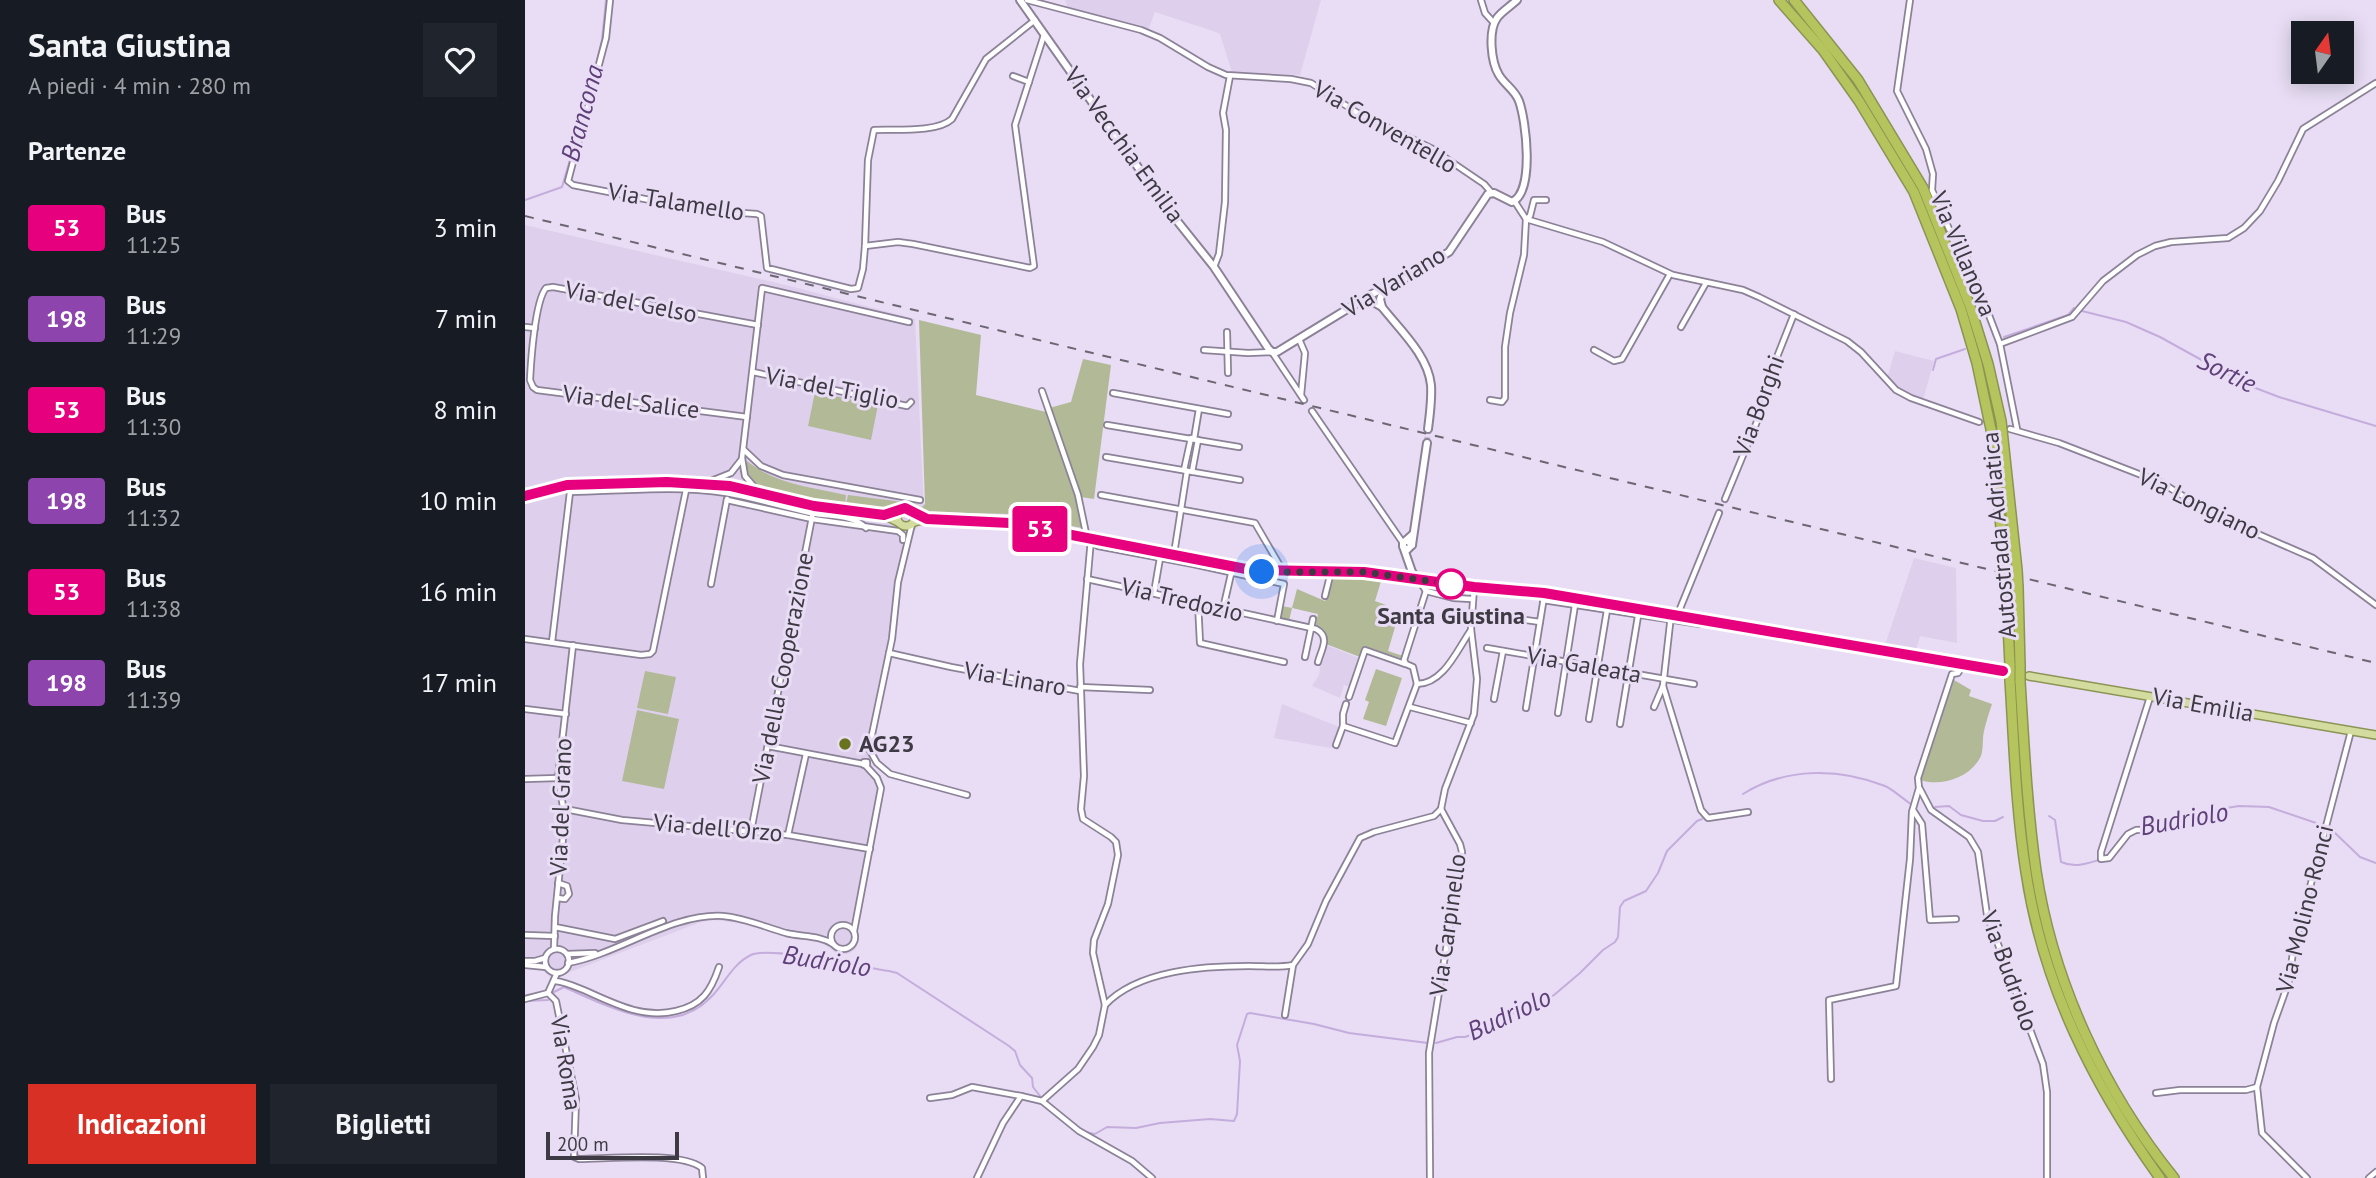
<!DOCTYPE html>
<html lang="it">
<meta charset="utf-8">
<style>
body{margin:0;font-family:"PT Sans",sans-serif;background:#20242c;color:#f1f3f6;height:100vh;display:flex;flex-direction:column;font-size:26px;white-space:nowrap}
*{box-sizing:border-box;margin:0}
p{font-size:23px;color:#9ea1a6}
.icon{flex:none;width:38px;height:38px;fill:none;stroke:currentColor;stroke-width:2;stroke-linecap:round;stroke-linejoin:round}
.map{position:relative;flex:1;overflow:hidden}
.panel{display:flex;flex-direction:column;background:#171b24;width:525px}
.panel>*{flex:none}
.badge{padding:0 14px;border-radius:5px;font-size:24px;line-height:46px}
.needle{width:46px;rotate:14deg}
.tools{position:absolute;left:1766px;top:21px;display:grid;gap:14px}
.tools a{display:grid;place-items:center;width:63px;height:63px;border-radius:0px;background:#171b24;box-shadow:0 4px 18px #0003;font-size:35px}
.scale{position:absolute;left:21px;bottom:18px;width:133px;box-sizing:border-box;padding-left:7px;border:4px solid #3e3a43;border-top:0;font-size:19px;line-height:24px;white-space:nowrap;color:#3e3a43;-webkit-text-stroke:5px #e8ddf4;paint-order:stroke}
.you{position:absolute;width:35px;height:35px;margin:-18px;border:5px solid #fff;border-radius:50%;background:#1a73e8;box-shadow:0 0 0 10px #1a73e833}
.map>.badge{position:absolute;translate:-50% -50%;box-shadow:0 0 0 4px #fff}
h2{padding:0 28px;font-size:26px;line-height:63px}
.round{display:grid;place-items:center;flex:none;width:74px;height:74px;border-radius:0px;background:#20242c}
.overview{display:flex;align-items:center;justify-content:space-between;height:119px;padding:0 28px}
h1{font-size:33px;font-weight:800;line-height:52px}
.cta{display:flex;gap:14px;margin-top:auto;padding:14px 28px}
.cta a{flex:1;height:80px;border-radius:0px;background:#d93025;color:#fff;font-size:28px;font-weight:800;line-height:80px;text-align:center}
.cta a+a{background:#20242c;color:#f1f3f6}
ul{padding:0;list-style:none}
li{display:flex;align-items:center;gap:21px;height:91px;padding:0 28px}
li div{flex:1}
li b{display:block;font-size:26px}
li em{font-style:normal}
li .badge{min-width:77px;font-weight:700;text-align:center}
main{display:flex;flex:1;min-height:0}
.map>svg:first-child{display:block}
.built{fill:#ded0ed}
.green{fill:#b2b997}
.lines{fill:none;stroke-linecap:round;stroke-linejoin:round}
.stream{stroke:#c4addc;stroke-width:2}
.minor-tunnel{stroke:#c6bcd1;stroke-width:4.5;stroke-dasharray:4.5 2;stroke-linecap:butt}
.tertiary-tunnel{stroke:#c6bcd1;stroke-width:6;stroke-dasharray:6 3;stroke-linecap:butt}
.minor-casing{stroke:#8c8297;stroke-width:8}
.tertiary-casing{stroke:#8c8297;stroke-width:10}
.primary-casing{stroke:#8b9454;stroke-width:10}
.motorway-casing{stroke:#8b9454;stroke-width:12}
.minor{stroke:#fff;stroke-width:4.5}
.tertiary{stroke:#fff;stroke-width:6}
.primary{stroke:#d3dc9e;stroke-width:7}
.motorway{stroke:#b5c45d;stroke-width:9}
.rail{stroke:#6c6673;stroke-width:2;stroke-dasharray:9 9;stroke-linecap:butt}
.motorway-bridge-casing{stroke:#8b9454;stroke-width:12;stroke-linecap:butt}
.motorway-bridge{stroke:#b5c45d;stroke-width:9}
.line-casing{stroke:#fff;stroke-width:16}
.line{stroke:#e6007e;stroke-width:10}
.walk{stroke:#3e3a43;stroke-width:7;stroke-dasharray:0 12.6}
.stop-dot{fill:#fff;stroke:#e6007e;stroke-width:3.5}
.poi-dot{fill:#69731e;stroke:#e8ddf4;stroke-width:2.5}
.labels{text-anchor:middle;stroke-width:6;stroke-linejoin:round;paint-order:stroke}
.street-label{font-size:24px;fill:#3e3a43;stroke:#e8ddf4}
.stop-label{font-size:24px;font-weight:bold;fill:#3e3a43;stroke:#e8ddf4}
.poi-label{font-size:24px;font-weight:bold;fill:#3e3a43;stroke:#e8ddf4;text-anchor:start}
.water-label{font-size:26px;font-style:italic;fill:#60407b;stroke:#e8ddf4}
</style>
<main>
<section class="panel">
<div class="overview"><div><h1>Santa Giustina</h1><p>A piedi · 4 min · 280 m</p></div><a class="round"><svg class="icon" aria-label="heart" viewBox="0 0 24 24"><path d="M12 20l-8-8c-3-5 5-10 8-4 3-6 11-1 8 4z"/></svg></a></div>
<h2>Partenze</h2>
<ul>
<li><span class="badge" style="background:#e6007e;color:#fff">53</span><div><b>Bus</b><p>11:25</p></div><em>3 min</em></li>
<li><span class="badge" style="background:#8e44ad;color:#fff">198</span><div><b>Bus</b><p>11:29</p></div><em>7 min</em></li>
<li><span class="badge" style="background:#e6007e;color:#fff">53</span><div><b>Bus</b><p>11:30</p></div><em>8 min</em></li>
<li><span class="badge" style="background:#8e44ad;color:#fff">198</span><div><b>Bus</b><p>11:32</p></div><em>10 min</em></li>
<li><span class="badge" style="background:#e6007e;color:#fff">53</span><div><b>Bus</b><p>11:38</p></div><em>16 min</em></li>
<li><span class="badge" style="background:#8e44ad;color:#fff">198</span><div><b>Bus</b><p>11:39</p></div><em>17 min</em></li>
</ul>
<div class="cta"><a>Indicazioni</a><a>Biglietti</a></div>
</section>
<div class="map">
<svg width="1851" height="1178" viewBox="0 0 1851 1178">
<rect width="100%" height="100%" fill="#e8ddf4"/>
<g class="built">
<polygon points="540,0 796,0 775,75 707,72 695,34 691,32 630,12 623,30 543,8"/>
<polygon points="0,225 265,286 390,319 399,510 396,524 387,533 374,588 371,629 345,761 359,792 333,930 334,941 330,950 323,954 312,954 298,943 214,923 189,920 176,922 27,979 17,969 0,968"/>
<polygon points="1370,351 1409,361 1398,400 1380,393 1362,378"/>
<polygon points="1389,558 1431,568 1432,643 1395,636 1391,650 1360,645"/>
<polygon points="801,645 834,658 825,687 819,685 815,698 787,686 794,675 796,660"/>
<polygon points="757,704 814,727 806,748 749,738"/>
</g>
<g class="green">
<polygon points="394,320 456,335 451,395 521,412 550,495 557,528 485,514 400,512 386,501 323,493 387,501 396,508 400,504"/>
<polygon points="558,359 586,365 569,499 556,497 524,408 546,402"/>
<polygon points="290,392 353,405 346,440 283,426"/>
<path d="M 222,461 C 250,484 286,487 321,495 L 320,504 L 306,505 L 243,491 L 227,481 L 222,470 Z"/>
<polygon points="323,495 386,503 397,513 405,515 477,516 559,531 557,533 475,517 401,516 383,504 361,512 336,510 321,504"/>
<polygon points="808,574 857,578 850,601 861,605 860,610 873,617 863,651 878,656 878,659 839,646 835,657 801,644 799,634 790,628 793,614 767,608 764,621 755,619 757,606 767,608 772,589 800,601"/>
<polygon points="851,669 877,678 861,726 838,719 844,702 840,700"/>
<polygon points="120,671 151,677 143,714 112,708"/>
<path d="M 1429,680 L 1446,690 L 1444,696 L 1467,704 C 1464,713 1461,722 1459,731 C 1457,739 1459,751 1455,758 C 1444,778 1416,787 1395,780 Z"/>
<polygon points="112,710 154,719 139,789 97,781"/>
</g>
<g class="lines">
<g class="stream">
<polyline points="64,93 77,40 81,0"/>
<polyline points="0,200 37,187 59,112"/>
<polyline points="1557,311 1601,322 1635,337 1720,384 1754,397 1851,426"/>
<polyline points="1479,337 1543,315 1549,308"/>
<polyline points="1408,370 1411,359 1440,349"/>
<path d="M 1218,794 C 1261,767 1314,768 1360,786 C 1369,790 1378,799 1387,805"/>
<polyline points="1410,807 1424,806 1436,815 1458,821 1470,821 1478,817"/>
<path d="M 1524,816 L 1530,820 L 1536,862 C 1550,868 1560,864 1574,860"/>
<polyline points="1636,827 1658,815 1714,806 1744,807 1791,823"/>
<polyline points="1807,830 1835,857 1851,863"/>
<path d="M 1590,847 C 1599,832 1606,825 1624,827"/>
<path d="M 29,992 L 39,987 C 82,1006 144,1040 185,998 C 199,985 207,964 226,955 C 246,946 337,967 364,971 L 372,973 L 484,1046 L 490,1051 L 495,1065 L 507,1078 L 508,1087 L 515,1096"/>
<polyline points="0,1001 23,1000"/>
<polyline points="911,1043 932,1037 940,1037 954,1032 981,1015 1003,1010 1029,995 1055,973 1078,950 1090,942 1093,937 1095,907 1099,901 1121,891 1133,873 1142,851 1172,821 1177,819"/>
<polyline points="521,1101 552,1127"/>
<polyline points="560,1132 570,1134 582,1127 611,1128 635,1123 685,1119 709,1121 712,1114 715,1061 712,1045 722,1014 725,1013 789,1024 824,1033 903,1043"/>
</g>
<polyline class="minor-tunnel" points="1454,422 1485,429"/>
<polyline class="tertiary-tunnel" points="902,443 903,429"/>
<g class="minor-casing">
<g id="minor">
<path d="M 85,0 L 81,38 L 43,181 L 48,185 L 130,201 L 160,204 L 202,212 L 232,214 L 236,216 L 242,268 L 326,289 L 333,288 L 338,269 L 340,246 L 343,160 L 349,130 C 370,129 412,133 427,119 L 461,59 L 510,20"/>
<polyline points="502,0 616,30 635,38 683,67 701,75 766,79 786,83 831,112 906,148 959,184 966,192"/>
<polyline points="956,0 960,13 969,23"/>
<polyline points="1385,0 1372,91 1401,149 1408,174 1407,190 1424,229 1434,237 1475,344 1492,429"/>
<polyline points="488,76 504,82"/>
<polyline points="990,202 1001,219 1078,242 1148,275 1218,290 1234,297 1322,341 1336,352 1371,390 1386,398 1454,422"/>
<polyline points="340,246 373,242 388,244 505,268 509,266 490,125 519,35"/>
<polyline points="689,267 694,254 700,202 701,130 698,113 705,76"/>
<polyline points="0,327 10,328"/>
<polyline points="1156,327 1181,283"/>
<polyline points="702,332 703,373"/>
<polyline points="774,339 780,353 776,395"/>
<polyline points="1475,344 1547,317 1578,281 1612,255 1630,246 1646,242 1703,238 1719,228 1735,211 1753,181 1778,129 1851,83"/>
<polyline points="679,350 723,353 747,352 779,400"/>
<polyline points="1069,350 1089,361 1097,359 1145,274"/>
<polyline points="228,372 382,406 386,402"/>
<polyline points="517,391 553,495 562,538"/>
<polyline points="588,393 703,414"/>
<polyline points="965,400 977,402 980,398 980,347 985,313 999,255 1001,219 1005,216 1009,200 1021,200"/>
<polyline points="787,411 878,543"/>
<path d="M 222,417 L 12,390 L 8,387 L 5,380 C 6,360 10,301 21,288 L 28,287 L 233,325"/>
<polyline points="582,425 714,447"/>
<polyline points="1485,429 1534,443 1637,483 1687,514 1788,558 1851,605"/>
<polyline points="669,439 674,409"/>
<polyline points="219,450 236,466 258,475 395,500"/>
<polyline points="581,457 715,480"/>
<polyline points="659,470 666,438"/>
<polyline points="667,472 673,440"/>
<polyline points="186,481 206,473 217,459"/>
<polyline points="232,490 220,476 217,458 237,288 384,322"/>
<path d="M 45,492 C 97,491 149,485 201,493 C 230,498 258,507 286,513 C 304,517 328,514 341,528"/>
<polyline points="576,495 730,523 758,571"/>
<polyline points="1200,499 1240,402 1252,357 1269,314"/>
<polyline points="202,500 287,519 373,531 378,535 378,540"/>
<polyline points="387,524 373,582 367,639 344,749 352,763 365,774 442,795"/>
<polyline points="573,546 668,564 759,584 752,621"/>
<polyline points="649,554 662,471"/>
<path d="M 562,579 L 791,629 C 806,637 796,650 793,662"/>
<polyline points="893,579 901,591 928,598 947,599"/>
<polyline points="186,584 202,499"/>
<polyline points="629,593 635,558"/>
<polyline points="800,596 806,572"/>
<polyline points="1018,600 1175,624"/>
<polyline points="673,603 675,643 759,662"/>
<polyline points="698,609 706,574"/>
<polyline points="1146,615 1138,686 1176,810 1183,818 1223,812"/>
<polyline points="1152,616 1194,513"/>
<polyline points="994,619 1015,622"/>
<polyline points="0,639 116,655 125,654 128,651 161,490"/>
<polyline points="27,642 45,492"/>
<polyline points="962,648 1169,684"/>
<polyline points="364,653 426,667 555,691"/>
<polyline points="780,657 788,619"/>
<polyline points="892,684 888,667 881,664 879,660 901,591"/>
<path d="M 892,684 C 919,684 933,648 946,630"/>
<polyline points="555,687 625,690"/>
<polyline points="824,697 840,650 880,664"/>
<polyline points="1625,697 1576,852 1576,859 1584,858 1603,834 1611,830 1637,829"/>
<polyline points="969,699 978,651"/>
<polyline points="885,707 946,723"/>
<polyline points="1129,707 1138,686"/>
<polyline points="1001,708 1019,597"/>
<polyline points="0,709 41,714"/>
<polyline points="1033,713 1050,605"/>
<polyline points="1064,719 1082,610"/>
<polyline points="1095,724 1113,616"/>
<polyline points="818,726 818,714 821,704"/>
<polyline points="811,745 818,726 870,743 892,684"/>
<polyline points="243,746 338,764"/>
<rect x="339" y="762" width="3" height="3"/>
<polyline points="0,779 33,778"/>
<polyline points="1395,789 1406,810 1444,837 1453,852 1462,915 1518,1064 1522,1092 1522,1178"/>
<polyline points="40,809 97,820 263,835 345,849"/>
<polyline points="1388,810 1397,824 1405,920 1431,919"/>
<polyline points="226,831 289,507"/>
<polyline points="263,835 281,754"/>
<polyline points="32,898 40,899 44,894 42,886 33,883"/>
<circle cx="318" cy="937" r="12"/>
<polyline points="30,927 90,939 138,921"/>
<polyline points="329,931 356,788 352,778 341,766"/>
<polyline points="0,935 30,936"/>
<polyline points="29,949 30,916 40,818 33,778 48,645"/>
<circle cx="32" cy="961" r="12"/>
<polyline points="42,954 70,953"/>
<polyline points="0,961 10,961 20,958"/>
<path d="M 43,963 C 94,954 146,913 198,916 C 220,918 240,927 261,933 C 277,937 294,935 308,944"/>
<polyline points="0,965 21,967"/>
<path d="M 30,981 C 41,982 51,987 61,991 C 90,1004 119,1019 151,1011 C 177,1005 186,991 194,967"/>
<path d="M 23,993 L 31,1001 L 51,1099 L 49,1157 L 54,1159 C 82,1159 156,1151 177,1168 L 178,1178"/>
<polyline points="0,999 23,993 32,973"/>
<path d="M 580,1005 C 613,970 679,966 724,966 C 739,966 753,968 768,965 L 783,944 L 801,901 L 835,838 L 849,832 L 909,816 L 916,809"/>
<polyline points="760,1015 768,965"/>
<polyline points="1306,1079 1304,1000 1371,986 1385,859 1387,812 1394,788 1393,778 1427,674 1433,673 1438,665"/>
<polyline points="1631,1093 1655,1090 1721,1090 1732,1087"/>
<polyline points="405,1098 427,1095 447,1087 496,1096"/>
<polyline points="517,1101 554,1131 607,1161 627,1178"/>
<polyline points="452,1178 478,1123 496,1096 517,1101 553,1069 568,1047 574,1035 580,1005 568,953 569,940 583,904 593,855 591,842 586,837 558,819 556,809 559,776 555,664 566,539"/>
<polyline points="905,1178 904,1053 937,852 935,844 916,809 920,789 949,714 952,679 946,629 949,588"/>
<polyline points="1782,1178 1737,1133 1732,1087 1749,1023 1764,981 1768,952 1826,731"/>
<polyline points="1844,1178 1851,1172"/>
</g>
</g>
<g class="tertiary-casing">
<g id="tertiary">
<path d="M 495,0 L 641,207 L 689,267 L 743,348 L 747,352 L 752,352 L 847,294 L 879,279 L 924,252 L 963,194 L 969,193 L 987,202 C 1010,192 1001,120 994,101 C 990,90 980,85 974,75 C 966,62 963,31 972,18 C 977,11 986,6 992,0"/>
<polyline points="836,302 848,302 857,307 855,299 859,289"/>
<path d="M 857,307 C 874,329 903,355 906,385 C 907,399 905,414 903,429"/>
<polyline points="882,540 887,545 882,550 878,547 878,543 887,535"/>
<polyline points="887,545 902,443"/>
<polyline points="879,549 887,572 893,579"/>
</g>
</g>
<g class="primary-casing">
<g id="primary">
<polyline points="0,496 42,485 66,483 178,483 211,487 289,506 359,515 373,522"/>
<circle cx="381" cy="517" r="9"/>
<polyline points="389,522 402,519 485,523 737,572 839,572 949,587 1019,593 1478,671"/>
<polyline points="1504,676 1851,735"/>
</g>
</g>
<g class="motorway-casing">
<g id="motorway">
<polyline points="1254,0 1298,50 1334,101 1389,192 1436,309 1452,363 1464,420"/>
<polyline points="1269,0 1333,80 1398,188 1445,306 1463,364 1476,421"/>
<polyline points="1466,429 1480,567"/>
<polyline points="1477,430 1492,570"/>
<polyline points="1481,582 1485,665"/>
<polyline points="1493,587 1495,666"/>
<path d="M 1485,680 C 1489,744 1491,809 1501,872 C 1518,986 1569,1086 1635,1178"/>
<path d="M 1495,681 C 1499,745 1502,808 1511,871 C 1528,983 1579,1091 1649,1178"/>
</g>
</g>
<use href="#minor" class="minor"/>
<use href="#tertiary" class="tertiary"/>
<use href="#primary" class="primary"/>
<use href="#motorway" class="motorway"/>
<polyline class="rail" points="0,216 1851,663"/>
<g class="motorway-bridge-casing">
<g id="motorway-bridge">
<polyline points="1464,420 1466,429"/>
<polyline points="1476,421 1477,430"/>
<polyline points="1480,567 1481,582"/>
<polyline points="1492,570 1493,587"/>
<polyline points="1485,665 1485,680"/>
<polyline points="1495,666 1495,681"/>
</g>
</g>
<use href="#motorway-bridge" class="motorway-bridge"/>
</g>
<g class="lines">
<g class="line-casing">
<polyline id="line" points="0,496 42,485 142,482 205,486 289,506 359,515 380,508 402,519 485,523 726,570 839,572 949,587 1019,593 1478,671"/>
</g>
<use href="#line" class="line"/>
<polyline class="walk" points="737,572 839,572 926,584"/>
</g>
<circle class="stop-dot" cx="926" cy="584" r="14"/>
<circle class="poi-dot" cx="320" cy="744" r="7"/>
<g class="labels">
<g class="street-label">
<text transform="translate(860 127) rotate(30)" y="8">Via Conventello</text>
<text transform="translate(599 145) rotate(54)" y="8">Via Vecchia Emilia</text>
<text transform="translate(151 202) rotate(9)" y="8">Via Talamello</text>
<text transform="translate(1438 254) rotate(67)" y="8">Via Villanova</text>
<text transform="translate(869 282) rotate(-31)" y="8">Via Variano</text>
<text transform="translate(106 302) rotate(11)" y="8">Via del Gelso</text>
<text transform="translate(307 388) rotate(11)" y="8">Via del Tiglio</text>
<text transform="translate(106 402) rotate(7)" y="8">Via del Salice</text>
<text transform="translate(1234 406) rotate(-70)" y="8">Via Borghi</text>
<text transform="translate(1674 504) rotate(26)" y="8">Via Longiano</text>
<text transform="translate(1474 535) rotate(-95)" y="8">Autostrada Adriatica</text>
<text transform="translate(657 600) rotate(13)" y="8">Via Tredozio</text>
<text transform="translate(1059 665) rotate(10)" y="8">Via Galeata</text>
<text transform="translate(258 668) rotate(-79)" y="8">Via della Cooperazione</text>
<text transform="translate(490 679) rotate(10)" y="8">Via Linaro</text>
<text transform="translate(1678 705) rotate(10)" y="8">Via Emilia</text>
<text transform="translate(36 807) rotate(-88)" y="8">Via del Grano</text>
<text transform="translate(193 828) rotate(5)" y="8">Via dell'Orzo</text>
<text transform="translate(1780 909) rotate(-76)" y="8">Via Molino Ronci</text>
<text transform="translate(923 925) rotate(-82)" y="8">Via Carpinello</text>
<text transform="translate(1484 971) rotate(70)" y="8">Via Budriolo</text>
<text transform="translate(41 1063) rotate(81)" y="8">Via Roma</text>
</g>
<g class="stop-label">
<text x="926" y="624">Santa Giustina</text>
</g>
<g class="poi-label">
<text x="334" y="752">AG23</text>
</g>
<g class="water-label">
<text transform="translate(57 113) rotate(-75)" y="9">Brancona</text>
<text transform="translate(1702 372) rotate(26)" y="9">Sortie</text>
<text transform="translate(1659 819) rotate(-10)" y="9">Budriolo</text>
<text transform="translate(302 961) rotate(9)" y="9">Budriolo</text>
<text transform="translate(984 1014) rotate(-25)" y="9">Budriolo</text>
</g>
</g>
</svg>
<div class="tools">
<a><svg class="needle" viewBox="-14 -14 28 28"><path d="M0-13l5 13h-10z" fill="#e53935"/><path d="M0 13l5-13h-10z" fill="#9ea1a6"/></svg></a>
</div>
<div class="scale">200 m</div>
<div class="you" style="left:737px;top:572px"></div>
<b class="badge" style="left:515px;top:529px;background:#e6007e;color:#fff">53</b>
</div>
</main>
